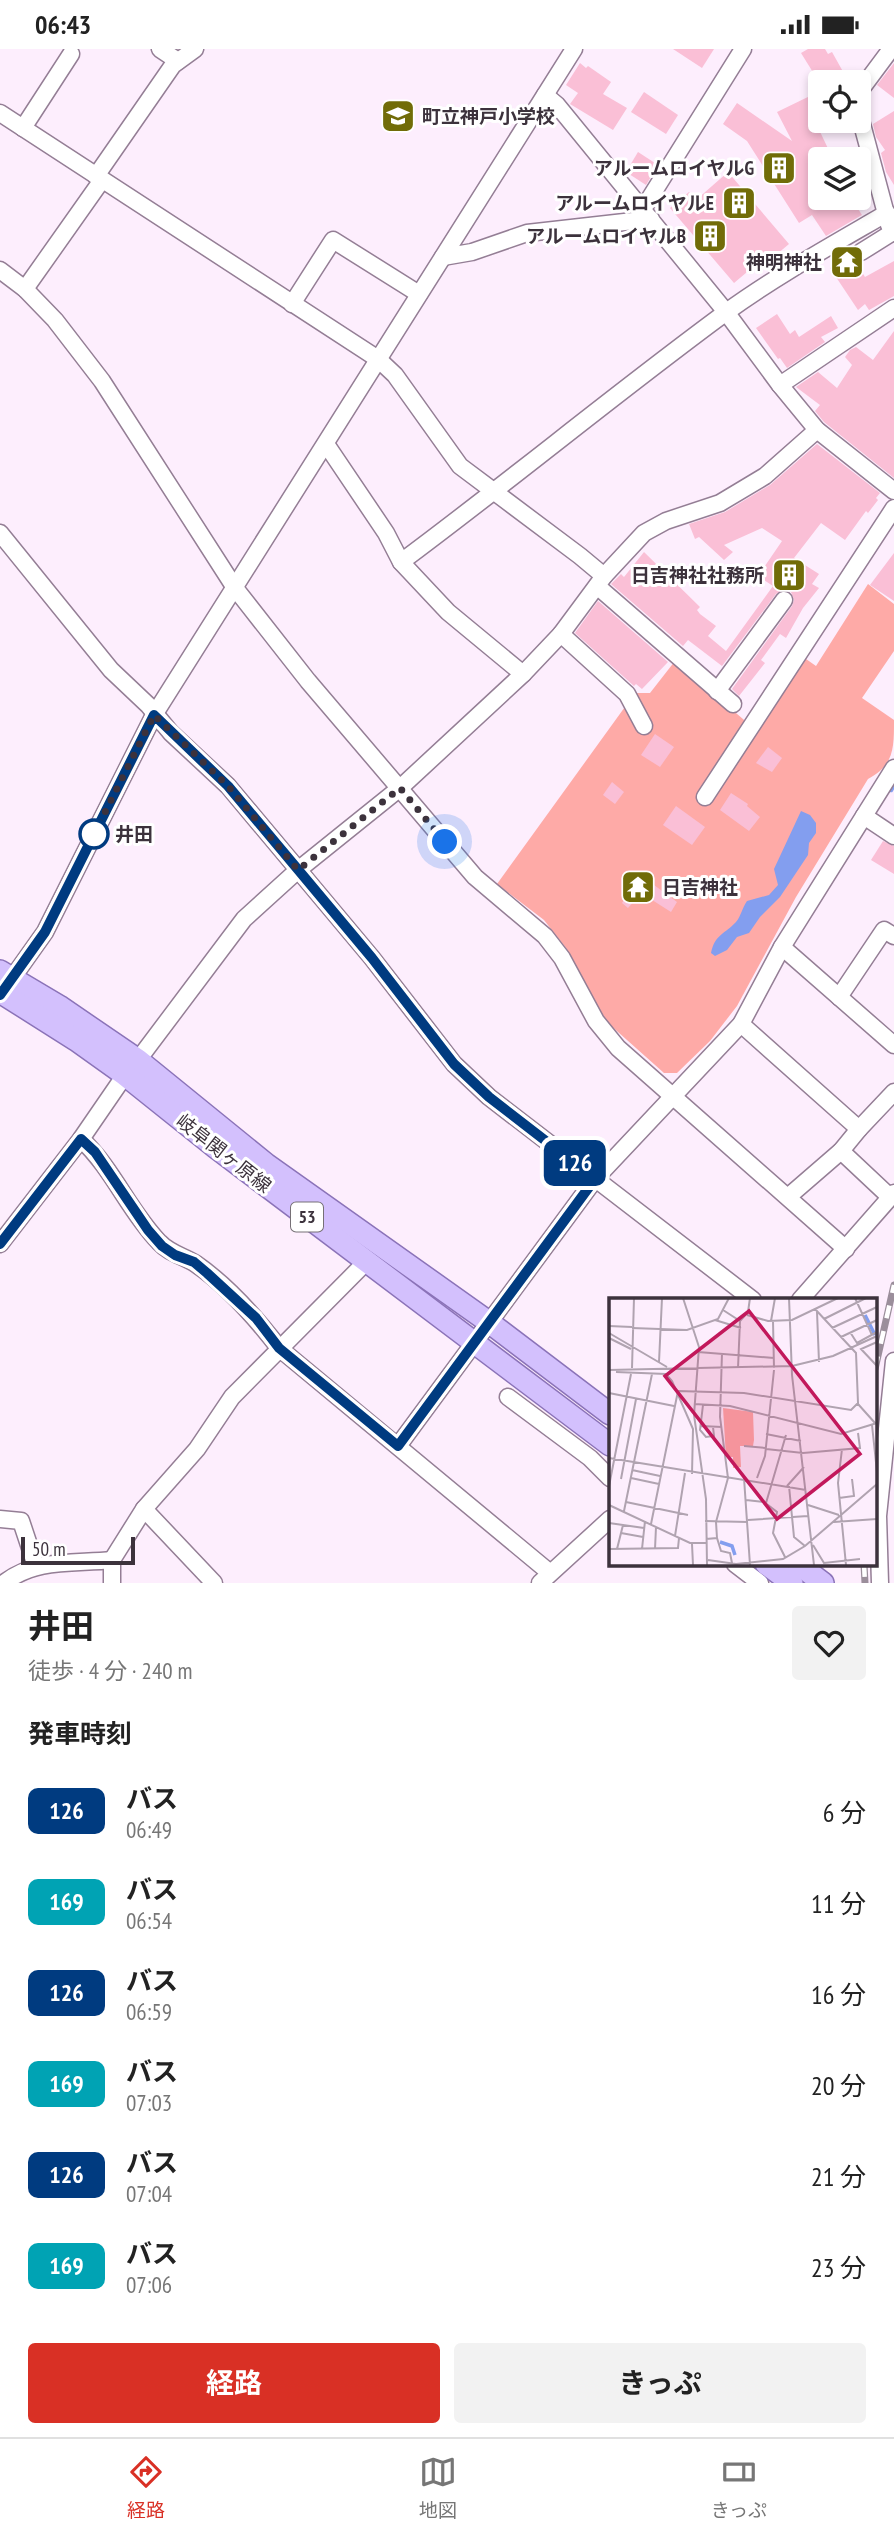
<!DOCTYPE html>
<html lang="ja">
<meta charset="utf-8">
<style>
body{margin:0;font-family:"PT Sans Narrow","Noto Sans JP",sans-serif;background:#f2f2f2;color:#222;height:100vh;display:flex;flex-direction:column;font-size:26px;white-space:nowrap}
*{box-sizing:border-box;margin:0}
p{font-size:23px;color:#767676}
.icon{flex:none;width:38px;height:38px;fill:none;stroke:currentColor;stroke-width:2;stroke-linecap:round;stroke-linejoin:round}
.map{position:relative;height:1534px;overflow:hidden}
.details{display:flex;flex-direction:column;background:#fff;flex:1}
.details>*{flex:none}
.badge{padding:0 14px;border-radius:10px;font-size:24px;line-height:46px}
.controls{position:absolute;left:808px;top:21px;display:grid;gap:14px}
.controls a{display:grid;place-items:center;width:63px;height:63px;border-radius:7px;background:#fff;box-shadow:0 4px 10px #0003;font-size:35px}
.scale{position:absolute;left:21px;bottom:18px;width:114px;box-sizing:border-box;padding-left:7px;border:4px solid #3c323c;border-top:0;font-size:19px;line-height:24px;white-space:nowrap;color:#3c323c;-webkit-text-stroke:5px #fff;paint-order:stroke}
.you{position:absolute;width:35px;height:35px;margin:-18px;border:5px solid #fff;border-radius:50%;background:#1a73e8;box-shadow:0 0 0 10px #1a73e833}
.map>.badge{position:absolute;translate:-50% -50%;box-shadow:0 0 0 4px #fff}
h2{padding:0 28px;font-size:26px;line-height:63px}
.round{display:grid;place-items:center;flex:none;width:74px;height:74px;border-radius:7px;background:#f2f2f2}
.summary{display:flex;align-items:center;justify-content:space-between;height:119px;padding:0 28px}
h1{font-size:33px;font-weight:700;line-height:52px}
.cta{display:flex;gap:14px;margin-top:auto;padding:14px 28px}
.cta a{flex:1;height:80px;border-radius:7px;background:#d93025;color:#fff;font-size:28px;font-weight:700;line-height:80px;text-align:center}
.cta a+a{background:#f2f2f2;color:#222}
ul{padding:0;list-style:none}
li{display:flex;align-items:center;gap:21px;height:91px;padding:0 28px}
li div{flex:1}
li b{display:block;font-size:26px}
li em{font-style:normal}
li .badge{min-width:77px;font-weight:700;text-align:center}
.status{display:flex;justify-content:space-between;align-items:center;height:49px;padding:0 35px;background:#fff;direction:ltr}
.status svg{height:19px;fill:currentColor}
.menu{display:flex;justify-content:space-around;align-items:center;height:98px;border-top:2px solid #e0e0e0;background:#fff;font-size:19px;color:#767676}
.menu a{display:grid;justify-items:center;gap:4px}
.menu .on{color:#d93025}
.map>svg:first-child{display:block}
.green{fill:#feaaa7}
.water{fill:#839eef}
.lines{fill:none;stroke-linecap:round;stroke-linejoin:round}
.stream{stroke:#839eef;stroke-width:4.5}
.building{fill:#fabfd6}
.minor-casing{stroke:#947e95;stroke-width:19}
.major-casing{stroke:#8b73b8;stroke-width:24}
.minor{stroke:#fff;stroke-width:16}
.major{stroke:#d3c0fd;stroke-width:21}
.rail-casing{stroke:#9b8e9b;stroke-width:7}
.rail{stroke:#fff;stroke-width:4.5;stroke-dasharray:13;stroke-linecap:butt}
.line-casing{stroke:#fff;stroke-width:16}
.line{stroke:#003b80;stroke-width:10}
.walk{stroke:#3c323c;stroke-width:7;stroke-dasharray:0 12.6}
.stop-dot{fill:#fff;stroke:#003b80;stroke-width:3.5}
.labels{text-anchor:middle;stroke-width:6;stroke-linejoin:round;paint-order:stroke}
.shield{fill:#fff;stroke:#767076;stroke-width:2}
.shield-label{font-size:18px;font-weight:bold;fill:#3c323c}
.poi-label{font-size:19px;font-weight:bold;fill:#3c323c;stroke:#fff;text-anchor:end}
.stop-label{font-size:19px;font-weight:bold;fill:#3c323c;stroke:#fff;text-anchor:start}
.street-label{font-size:19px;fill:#3c323c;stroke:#fff}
.inset-river{fill:none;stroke:#839eef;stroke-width:3.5}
.inset-road{fill:none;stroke:#b0a3b0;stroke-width:2}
.view{fill:#c2185b;fill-opacity:0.15;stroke:#c2185b;stroke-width:3.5}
.inset-edge{fill:none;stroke:#3c323c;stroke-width:3.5}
</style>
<div class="status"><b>06:43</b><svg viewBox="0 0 49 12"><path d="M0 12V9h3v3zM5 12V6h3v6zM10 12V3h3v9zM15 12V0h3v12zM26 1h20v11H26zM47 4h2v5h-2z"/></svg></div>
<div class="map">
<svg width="894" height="1534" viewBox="0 0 894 1534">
<rect width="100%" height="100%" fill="#fdeefd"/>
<path class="green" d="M 868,535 L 894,555 L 894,602 L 862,649 L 894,671 C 894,700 894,716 868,730 L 796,848 L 737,957 L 710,992 L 677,1024 L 664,1024 L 609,975 L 590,947 L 566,899 L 544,871 L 497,835 L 635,644 L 650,644 L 675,612 L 757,682 L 806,610 L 816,617 Z"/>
<path class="water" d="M 801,762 L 810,766 L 816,774 L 816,784 L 809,794 L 808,806 L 780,848 L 760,868 L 749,884 L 737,888 L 727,901 L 715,907 L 711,904 C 715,885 725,885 736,873 C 741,867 742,859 747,852 L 769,846 L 778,836 L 774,820 Z"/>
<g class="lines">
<polyline class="stream" points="891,741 894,736"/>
</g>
<g class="building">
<polygon points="673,0 714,0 702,19"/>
<polygon points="808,0 825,0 828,5 832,3 846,28 838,33 819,33 801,4"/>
<polygon points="580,14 586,19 588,17 611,33 603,45 627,59 613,81 570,55 578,44 566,36"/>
<polygon points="894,14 894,49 877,36"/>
<polygon points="644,43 678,66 666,85 631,63"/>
<polygon points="821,45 821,65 813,68 833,110 821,110 821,158 836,149 851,149 862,166 826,187 812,166 799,174 747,92 723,75 737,54 792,92 777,63 812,46"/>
<polygon points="894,62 894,136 886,123 881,104 885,101 876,88 873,75"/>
<polygon points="638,103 658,116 646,136 626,123"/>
<polygon points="728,123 789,195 770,211 766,207 734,234 670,159 689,143 696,151"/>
<polygon points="847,199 865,228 894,212 894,247 869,261 865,255 858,261 830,219 840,212 837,205"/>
<polygon points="777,265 790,285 795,281 799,288 831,267 838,279 821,288 825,293 787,319 780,309 778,310 756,279"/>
<polygon points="894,282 894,429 824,373 815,362 820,356 796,338 818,323 837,339 852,316 845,308 850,301 856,298 873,311"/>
<polygon points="817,395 880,444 876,449 878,451 868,464 866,462 845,491 821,474 794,509 819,525 812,535 819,539 803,559 786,589 780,585 761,611 765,614 739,647 732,640 792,557 794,551 791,543 784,541 776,545 722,617 688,591 683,597 611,535 621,525 624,528 644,503 700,558 697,561 700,565 716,577 708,587 726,602 773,537 758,527 782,492 762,479 724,496 733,503 724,511 699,488 695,490 689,475 725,463 770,436"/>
<polygon points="894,504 894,552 870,536"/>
<polygon points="598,552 668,613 642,640 636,635 634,637 575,584"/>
<polygon points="655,685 674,698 660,718 641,706"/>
<polygon points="768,698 782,709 772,723 756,714"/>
<polygon points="612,733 624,743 615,755 603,746"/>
<polygon points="731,744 748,755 747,757 760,768 749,782 720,761"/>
<polygon points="676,757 705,778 692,796 663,776"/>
<polygon points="883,792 894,797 894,825 871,811"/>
<polygon points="635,823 640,827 641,824 652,831 650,833 677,853 671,863 649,849 645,854 637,849 628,859 622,854 629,843 624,840"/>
</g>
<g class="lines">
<g class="minor-casing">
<g id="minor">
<polyline points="160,0 178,12"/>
<polyline points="859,43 891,0"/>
<polyline points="545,46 557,56 726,263 780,336 817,381 894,442"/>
<polyline points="0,64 378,310 395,326 460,417 580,507 604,527"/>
<polyline points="859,64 889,176 894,184"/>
<polyline points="23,79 71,5"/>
<polyline points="96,127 173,16 195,0"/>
<polyline points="643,160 743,0"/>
<polyline points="861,203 893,183"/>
<polyline points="443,208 472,203 527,184 651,170"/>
<polyline points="0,221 25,240 55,271 102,332 235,539 308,632 475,828 545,887 562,909 596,972 618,999 846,1200"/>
<polyline points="25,240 102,131"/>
<polyline points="292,255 333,191 419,245"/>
<polyline points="780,336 894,259"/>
<polyline points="326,395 386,484 401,513 448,563 523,625"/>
<polyline points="0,484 111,621 148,656 171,684 228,737 372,909 454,1015 489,1048 753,1251"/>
<path d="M 401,513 C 510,432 615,345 725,264 C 776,227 832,196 887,164"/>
<polyline points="597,537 733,655"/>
<polyline points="561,585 627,645 644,677"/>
<polyline points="717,642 784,551"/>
<polyline points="705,748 894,459"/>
<polyline points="864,767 894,787"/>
<polyline points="782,898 894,996"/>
<polyline points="6,938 45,883 154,666 574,0"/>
<polyline points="839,948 884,881 894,887"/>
<polyline points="741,975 859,1080"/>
<polyline points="138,1011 244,870 298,821 400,739 523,625 561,585 604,527 644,484 666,472 720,454 765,427 817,381"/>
<path d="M 81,1090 C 113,1120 129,1162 159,1193 C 170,1205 184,1207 196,1215 C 228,1237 256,1269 279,1299 L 549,1523"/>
<polyline points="841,1102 890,1148"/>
<polyline points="789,1147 841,1102 859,1080 894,1043"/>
<polyline points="0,1195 81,1090 125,1026"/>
<polyline points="800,1251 894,1144"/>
<polyline points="508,1348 590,1409 610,1429"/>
<polyline points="398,1397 595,1130 741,975 782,898 894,719"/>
<polyline points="144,1460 214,1534"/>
<polyline points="0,1470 21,1472 36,1517"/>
<polyline points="735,1515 760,1534"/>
<path d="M 4,1534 C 36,1509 74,1515 112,1511"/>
<polyline points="112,1534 112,1511 144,1460 197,1400 232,1348 366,1213"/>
<polyline points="540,1534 610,1470"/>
<polyline points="880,1534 878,1467 894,1312"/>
</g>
</g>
<g class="major-casing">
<g id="major">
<polyline points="0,922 59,957 138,1011 266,1115 490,1274 610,1365"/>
<polyline points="0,943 76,991 125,1026 215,1098 610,1396"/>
<polyline points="766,1515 792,1534"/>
<polyline points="798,1515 823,1534"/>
</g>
</g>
<use href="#minor" class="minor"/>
<use href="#major" class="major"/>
<g class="rail-casing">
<g id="rail">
<polyline points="875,1320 894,1236"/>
<polyline points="864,1515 865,1534"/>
</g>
</g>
<use href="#rail" class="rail"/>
</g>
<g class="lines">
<g class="line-casing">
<polyline id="line" points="0,946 45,883 154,666 228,737 372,909 454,1015 489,1048 595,1130 398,1397 279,1299 256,1269 207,1224 194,1213 175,1206 162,1197 148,1181 95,1103 81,1090 0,1195"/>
</g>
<use href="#line" class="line"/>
<polyline class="walk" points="94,785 154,666 228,737 298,821 400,739 445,793"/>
</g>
<defs>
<g id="school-square" transform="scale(1.75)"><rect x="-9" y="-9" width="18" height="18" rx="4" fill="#716c08" stroke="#fff"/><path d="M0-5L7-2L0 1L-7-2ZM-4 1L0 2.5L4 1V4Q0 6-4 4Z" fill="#fff"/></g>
<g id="building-square" transform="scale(1.75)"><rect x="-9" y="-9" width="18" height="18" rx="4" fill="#716c08" stroke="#fff"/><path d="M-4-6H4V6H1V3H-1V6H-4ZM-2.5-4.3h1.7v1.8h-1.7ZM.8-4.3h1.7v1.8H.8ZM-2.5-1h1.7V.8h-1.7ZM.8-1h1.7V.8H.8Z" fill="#fff"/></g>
<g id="temple-square" transform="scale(1.75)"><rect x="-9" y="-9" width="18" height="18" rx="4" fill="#716c08" stroke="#fff"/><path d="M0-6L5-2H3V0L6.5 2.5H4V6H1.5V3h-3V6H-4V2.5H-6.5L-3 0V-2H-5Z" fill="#fff"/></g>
</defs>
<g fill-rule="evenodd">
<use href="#school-square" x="398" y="67"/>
<use href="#building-square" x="779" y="119"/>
<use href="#building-square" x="739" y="154"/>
<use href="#building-square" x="710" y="187"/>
<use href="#temple-square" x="847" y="213"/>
<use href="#building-square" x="789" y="526"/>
<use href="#temple-square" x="638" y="838"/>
</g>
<circle class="stop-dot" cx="94" cy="785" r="14"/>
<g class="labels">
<rect class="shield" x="291" y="1153.5" width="32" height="29" rx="5"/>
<g class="shield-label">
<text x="307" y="1174">53</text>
</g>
<g class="poi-label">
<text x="422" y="74" text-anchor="start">町立神戸小学校</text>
<text x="754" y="126">アルームロイヤルG</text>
<text x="714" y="161">アルームロイヤルE</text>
<text x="686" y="194">アルームロイヤルB</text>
<text x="822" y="220">神明神社</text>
<text x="764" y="533">日吉神社社務所</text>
<text x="662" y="845" text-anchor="start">日吉神社</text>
</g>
<g class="stop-label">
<text x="115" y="792">井田</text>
</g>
<g class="street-label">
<text transform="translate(224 1104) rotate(38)" y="7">岐阜関ヶ原線</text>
</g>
</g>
<g transform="translate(609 1249)">
<rect width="268" height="268" fill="#fdeefd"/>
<path d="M 114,110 L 144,114 L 145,142 L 144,148 L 131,148 L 132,169 L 124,170 L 124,159 L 117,159 Z" fill="#feaaa7"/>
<path class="inset-river" d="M 256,17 L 266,37M 111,244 L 123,248 L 126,257"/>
<path class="inset-road" d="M 74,0 L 90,49 L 85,117 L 97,201 L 98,267M 180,0 L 183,77 L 205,267M 246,0 L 263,37M 114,12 L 131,23 L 129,70M 208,14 L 210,64M 138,17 L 159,23 L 183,22 L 229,0M 215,21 L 257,0M 106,22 L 132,30M 131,23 L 139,14 L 141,0M 162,23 L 166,0M 164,23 L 165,70M 0,28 L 23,29M 23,30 L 78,32 L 109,21 L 120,0M 223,30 L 268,9M 241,34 L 248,45 L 268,34M 0,35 L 58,69M 232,39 L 268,22M 0,40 L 22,51M 268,44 L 252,51 L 268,68M 89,54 L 165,60M 50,64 L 53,0M 23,70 L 25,0M 0,72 L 183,68 L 224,58 L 268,38M 7,74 L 57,76 L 63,83 L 84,131 L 83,176M 69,93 L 135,95 L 242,112 L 249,105 L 247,55 L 206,11M 0,95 L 65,108M 85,106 L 121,108 L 232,136 L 268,125M 249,106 L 266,125M 94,107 L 91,132 L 97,139 L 105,138 L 104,129M 263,127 L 268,174M 92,128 L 113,129M 157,136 L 192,143M 135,148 L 157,150M 157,151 L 194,155 L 251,150 L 249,135M 233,151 L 229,185 L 237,267M 0,160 L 197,192M 23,172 L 51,178M 22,180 L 50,186M 135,180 L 141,267M 148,180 L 156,158 L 165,72M 12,181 L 27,101M 0,188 L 22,76M 178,188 L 195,169M 180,188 L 185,239 L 196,248M 230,200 L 245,198 L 243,181M 137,202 L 155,204 L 168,214 L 164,235 L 176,259M 17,204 L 79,217M 157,205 L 177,137M 0,207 L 81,245 L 98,245M 199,207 L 230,217M 15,213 L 43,76M 139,222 L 199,218M 96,223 L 139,224M 225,224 L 268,221M 0,225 L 35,230M 42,226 L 69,93M 12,235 L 34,239M 66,238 L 76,175M 108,240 L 112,253 L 121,255 L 123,265M 97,241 L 108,240 L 107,224 L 119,180 L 111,119 L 113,55M 83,246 L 84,267M 204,247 L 215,265 L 251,261M 0,251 L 69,250 L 70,240M 8,251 L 14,227M 33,251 L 36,223M 46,251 L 47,229M 99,262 L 127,266 L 174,261 L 196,248 L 268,186"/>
<path class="view" d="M 140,13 L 251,156 L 168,221 L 56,78 Z"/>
<rect width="268" height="268" class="inset-edge"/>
</g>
</svg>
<div class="controls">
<a><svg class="icon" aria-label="locate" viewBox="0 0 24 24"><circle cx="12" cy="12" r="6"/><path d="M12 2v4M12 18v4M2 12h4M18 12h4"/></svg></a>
<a><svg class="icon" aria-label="layers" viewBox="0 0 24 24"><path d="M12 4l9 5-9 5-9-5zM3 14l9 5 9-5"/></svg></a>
</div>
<div class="scale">50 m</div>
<div class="you" style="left:445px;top:793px"></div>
<b class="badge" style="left:575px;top:1114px;background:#003b80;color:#fff">126</b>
</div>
<section class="details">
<div class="summary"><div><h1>井田</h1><p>徒歩 · 4 分 · 240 m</p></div><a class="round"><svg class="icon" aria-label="heart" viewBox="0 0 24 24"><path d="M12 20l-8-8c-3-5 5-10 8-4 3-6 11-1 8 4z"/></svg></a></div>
<h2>発車時刻</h2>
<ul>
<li><span class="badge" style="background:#003b80;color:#fff">126</span><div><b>バス</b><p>06:49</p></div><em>6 分</em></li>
<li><span class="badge" style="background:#00a3b4;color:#fff">169</span><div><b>バス</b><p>06:54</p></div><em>11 分</em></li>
<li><span class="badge" style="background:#003b80;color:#fff">126</span><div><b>バス</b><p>06:59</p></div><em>16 分</em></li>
<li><span class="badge" style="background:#00a3b4;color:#fff">169</span><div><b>バス</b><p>07:03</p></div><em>20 分</em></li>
<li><span class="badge" style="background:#003b80;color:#fff">126</span><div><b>バス</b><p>07:04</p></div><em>21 分</em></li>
<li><span class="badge" style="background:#00a3b4;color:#fff">169</span><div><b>バス</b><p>07:06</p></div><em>23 分</em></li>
</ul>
<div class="cta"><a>経路</a><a>きっぷ</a></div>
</section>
<nav class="menu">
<a class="on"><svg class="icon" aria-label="directions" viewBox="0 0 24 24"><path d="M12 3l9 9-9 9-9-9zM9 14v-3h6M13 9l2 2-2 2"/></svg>経路</a>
<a><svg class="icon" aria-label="map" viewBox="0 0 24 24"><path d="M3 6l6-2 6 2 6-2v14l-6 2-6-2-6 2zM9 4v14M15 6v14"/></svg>地図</a>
<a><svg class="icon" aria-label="tickets" viewBox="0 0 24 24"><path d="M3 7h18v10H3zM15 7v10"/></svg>きっぷ</a>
</nav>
